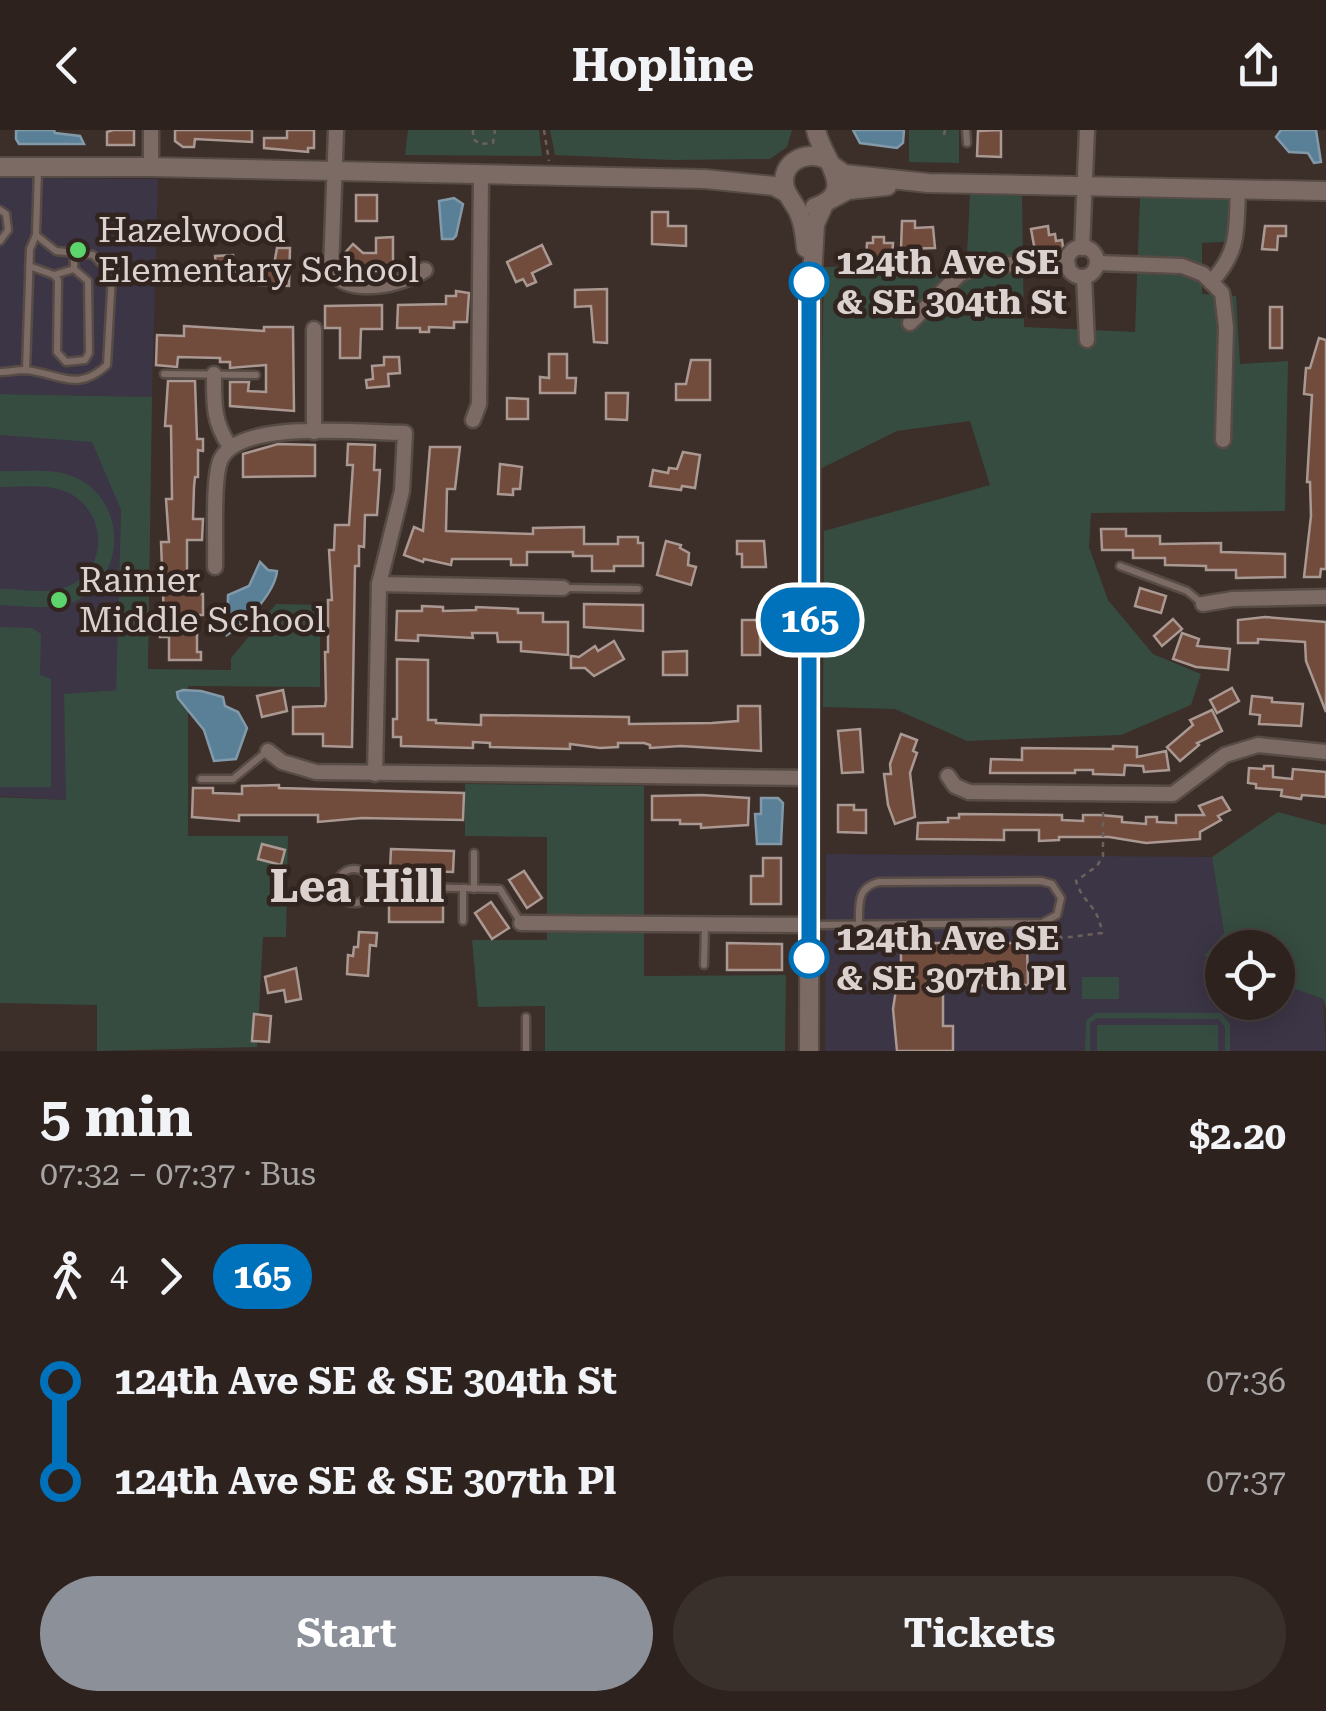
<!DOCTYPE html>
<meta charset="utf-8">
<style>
body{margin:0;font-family:"Roboto Serif",serif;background:#392f2b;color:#f1f3f6;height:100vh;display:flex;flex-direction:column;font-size:38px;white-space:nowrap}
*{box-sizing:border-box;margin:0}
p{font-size:32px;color:#a7a4a4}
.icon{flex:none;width:55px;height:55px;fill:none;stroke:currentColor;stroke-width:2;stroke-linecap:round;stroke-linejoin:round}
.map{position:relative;height:921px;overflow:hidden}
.details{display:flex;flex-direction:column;background:#2d221e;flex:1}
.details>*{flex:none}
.badge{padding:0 20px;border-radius:32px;font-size:35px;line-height:65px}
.tools{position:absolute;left:1205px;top:800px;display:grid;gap:20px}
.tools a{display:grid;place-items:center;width:90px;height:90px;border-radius:50%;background:#2d221e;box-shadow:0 5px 25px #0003,0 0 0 2px #483f3c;font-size:50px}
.map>.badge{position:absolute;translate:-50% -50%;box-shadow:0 0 0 5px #fff}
.legs{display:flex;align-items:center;gap:15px;height:110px;padding:0 40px;font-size:32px}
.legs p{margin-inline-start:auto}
.summary{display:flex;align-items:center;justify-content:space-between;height:170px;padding:0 40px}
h1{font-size:55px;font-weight:700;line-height:75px}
.primary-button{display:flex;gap:20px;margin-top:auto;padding:20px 40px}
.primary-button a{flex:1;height:115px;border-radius:60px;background:#8c9099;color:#fff;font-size:40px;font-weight:700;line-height:115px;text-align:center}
.primary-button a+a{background:#392f2b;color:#f1f3f6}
ul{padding:0 40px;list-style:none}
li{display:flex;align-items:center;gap:35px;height:100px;font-size:38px}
li i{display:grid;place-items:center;width:15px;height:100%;margin:0 12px;background:currentColor}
li i::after{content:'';width:25px;height:25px;margin:-12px;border:8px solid;border-radius:50%;background:#2d221e}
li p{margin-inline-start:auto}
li:first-child i{background:linear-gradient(#0000 50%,currentColor 0)}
li:last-child i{background:linear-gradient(currentColor 50%,#0000 0)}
header{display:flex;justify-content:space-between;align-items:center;height:130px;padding:0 40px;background:#2d221e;font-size:45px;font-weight:700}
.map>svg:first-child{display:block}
.education{fill:#3c3546}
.green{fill:#364c41}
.water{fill:#5a8097;stroke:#8199a8;stroke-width:2.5}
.building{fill:#714c3d;stroke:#aa9892;stroke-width:2.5}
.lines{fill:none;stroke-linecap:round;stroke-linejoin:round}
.service-casing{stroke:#574b46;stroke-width:11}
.minor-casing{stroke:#574b46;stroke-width:19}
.tertiary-casing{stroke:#574b46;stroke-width:22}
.path{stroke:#6c605b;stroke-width:2.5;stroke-dasharray:5 5;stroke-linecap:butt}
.service{stroke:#7c6b65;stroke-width:6}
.minor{stroke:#7c6b65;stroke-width:14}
.tertiary{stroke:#7c6b65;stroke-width:18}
.line-1-casing{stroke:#fff;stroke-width:22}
.line-1{stroke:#0072bc;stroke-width:15}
.poi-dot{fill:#5cd56d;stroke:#32241f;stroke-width:4}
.stop-1-dot{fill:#fff;stroke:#0072bc;stroke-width:5}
.labels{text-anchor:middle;stroke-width:9;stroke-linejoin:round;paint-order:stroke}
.poi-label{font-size:35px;fill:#dbd2cf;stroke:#32241f;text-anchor:start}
.stop-label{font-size:35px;font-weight:bold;fill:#dbd2cf;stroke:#32241f;text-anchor:start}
.district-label{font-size:45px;font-weight:bold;fill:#dbd2cf;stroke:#32241f}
</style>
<header><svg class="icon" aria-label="back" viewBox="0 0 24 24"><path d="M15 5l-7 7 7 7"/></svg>Hopline<svg class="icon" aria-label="share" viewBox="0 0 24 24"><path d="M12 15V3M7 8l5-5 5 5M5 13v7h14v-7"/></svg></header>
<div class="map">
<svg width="1326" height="921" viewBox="0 0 1326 921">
<rect width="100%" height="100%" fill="#3c2e28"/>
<g class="education">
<polygon points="0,48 158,49 152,267 0,264"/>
<polygon points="0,305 92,311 121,380 116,560 64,564 67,670 0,666"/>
<polygon points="826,724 1212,727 1224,804 1205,826 1222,833 1222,872 1278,872 1278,853 1323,869 1326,921 825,921"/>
</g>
<g class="green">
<polygon points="408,0 539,0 542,26 405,25"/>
<polygon points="550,0 792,0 787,17 770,29 672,30 555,25"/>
<polygon points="909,0 959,0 959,33 909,32"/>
<polygon points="970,64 1022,64 1024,197 1135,202 1140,67 1236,68 1235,111 1202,113 1202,164 1236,166 1240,234 1288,231 1285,381 1091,383 1089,417 1108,470 1153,524 1201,544 1191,575 1121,605 967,611 895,579 823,577 824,401 990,355 970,291 897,301 820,339 824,137 893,135 893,144 966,144"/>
<polygon points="0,264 152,267 148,539 231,540 231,528 276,474 320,475 320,557 188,556 188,706 288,706 286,807 263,807 257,917 97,921 97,875 0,873 0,667 66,670 64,564 116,560 121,380 92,312 0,305"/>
<path d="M 0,341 C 22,342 48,338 69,345 C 126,364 130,445 76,471 C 53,481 25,476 0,475 L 0,459 C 21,459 50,465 69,456 C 110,437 106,382 69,363 C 49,353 22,357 0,357 Z"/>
<polygon points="0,497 32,498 41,504 40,545 51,549 51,657 0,657"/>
<polygon points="465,654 644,656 644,846 786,845 785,921 545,921 545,876 478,877 472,810 547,810 547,707 465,706"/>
<polygon points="1278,682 1326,695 1326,878 1323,869 1278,853 1278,818 1222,818 1222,833 1204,826 1224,803 1212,727"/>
<rect x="1082" y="847" width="37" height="22"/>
<polygon points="1095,883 1221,883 1230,894 1230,921 1225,921 1225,897 1219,889 1097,888 1090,893 1090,921 1085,921 1086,891"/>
<rect x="1097" y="895" width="121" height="26"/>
</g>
<g class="water">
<polygon points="16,0 54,0 55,3 80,6 84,14 19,14 16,9"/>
<polygon points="853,0 904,0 903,13 897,18 860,13"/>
<polygon points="1281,0 1316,0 1321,32 1314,33 1308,23 1289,22 1276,7"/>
<polygon points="454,68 463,74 456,106 453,109 442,109 439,71"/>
<path d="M 260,432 L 268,440 L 277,441 C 275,463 245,494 227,505 L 228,465 L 249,456 Z"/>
<polygon points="183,560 201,561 223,567 225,576 238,582 247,598 236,629 214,631 204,600 178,568 177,562"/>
<polygon points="761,668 778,668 783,673 781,714 757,714 755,684 761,684"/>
</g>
<g class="building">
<polygon points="113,0 134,0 134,15 107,15 107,2"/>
<polygon points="175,0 252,0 252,12 195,9 194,17 183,17 175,11"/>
<polygon points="287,0 314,0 314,18 308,18 308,22 264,18 264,8 287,8"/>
<polygon points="1001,0 1001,27 977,26 978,1"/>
<rect x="356" y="65" width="21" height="26"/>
<polygon points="652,82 668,82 668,96 686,96 686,116 652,114"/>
<polygon points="902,91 915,91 915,98 933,97 935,118 901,119"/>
<polygon points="1048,96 1049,105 1055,104 1056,111 1062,110 1064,124 1048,124 1047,118 1035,121 1031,99"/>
<polygon points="1265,96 1286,96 1286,106 1278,106 1277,120 1262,119"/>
<polygon points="393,107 393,141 364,141 343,125 353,114 363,123 376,123 376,108"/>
<polygon points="873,107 884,107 884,113 893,113 892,128 866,128 867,113 873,113"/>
<polygon points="542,115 551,134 532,143 536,152 527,156 523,149 516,152 507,132"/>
<polygon points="277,118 290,118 289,156 258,155 259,139 273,140"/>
<polygon points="233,125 235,142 217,144 215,126"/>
<polygon points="607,159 607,213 594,212 591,176 575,177 575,160"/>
<polygon points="456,161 469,163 467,192 454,192 454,198 429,197 429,202 420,202 420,198 397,198 398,175 446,174 446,166 456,166"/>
<polygon points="382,175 382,199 361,199 360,228 340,228 340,198 325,198 325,176"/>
<rect x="1270" y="177" width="12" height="41"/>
<polygon points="184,196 264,201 264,197 293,197 294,281 230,276 230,252 249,252 248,261 266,262 266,235 230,238 230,232 220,232 220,228 178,227 177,237 156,235 157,205 184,206"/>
<polygon points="1319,208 1326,210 1326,439 1321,439 1320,447 1304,447 1311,386 1310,352 1307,352 1312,265 1304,264 1306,238 1310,238"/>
<polygon points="549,224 567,224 567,248 576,248 575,263 540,263 540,247 549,248"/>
<polygon points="384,227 399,227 400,243 388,244 389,256 367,258 366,250 373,249 372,236 384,235"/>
<polygon points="691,230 710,230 710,270 676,270 676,254 686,254"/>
<polygon points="168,251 195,251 197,309 203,309 203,321 198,320 198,347 195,347 194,357 193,389 203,389 202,410 187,410 187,443 193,443 192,464 203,464 203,485 197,485 197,522 201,522 201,530 169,530 169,507 160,507 161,489 164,489 161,412 169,412 166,369 172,369 171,296 165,296"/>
<polygon points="606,263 628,263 627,290 606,289"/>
<polygon points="507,268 528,269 528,289 507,289"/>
<polygon points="278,314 315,315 315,346 243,347 243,324"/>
<polygon points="348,314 375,315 374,340 380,340 377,385 365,385 364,417 359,416 359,436 355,436 352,617 323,616 323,604 293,604 293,577 325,576 326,570 325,522 328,522 328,470 332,470 329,420 334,420 335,395 349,395 353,335 347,335"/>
<polygon points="430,317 460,317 455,359 447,359 446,401 533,404 533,398 584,397 584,414 618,414 618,407 638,407 638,413 643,413 643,436 614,436 614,441 592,441 592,426 573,426 573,422 527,422 527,435 511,435 511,429 452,429 451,435 424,429 423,432 404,425 414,397 423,401"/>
<polygon points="683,322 700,325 695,358 682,356 681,360 650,356 653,340 668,343 669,338 677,339"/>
<polygon points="500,334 522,337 520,359 513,359 513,365 498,364"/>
<polygon points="1101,399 1126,399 1126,406 1160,406 1160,414 1221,413 1221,422 1285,424 1285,447 1236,448 1236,440 1206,440 1206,436 1165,435 1165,428 1133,428 1133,420 1102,420"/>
<polygon points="666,411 681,415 680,418 689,423 688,435 696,437 691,455 657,445"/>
<polygon points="737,411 764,411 766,437 742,437 742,424 737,424"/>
<polygon points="1140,458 1166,466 1161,483 1135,476"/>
<polygon points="584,474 643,475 643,501 584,497"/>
<polygon points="422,476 443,477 443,481 476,480 476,477 518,479 518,483 543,483 543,492 568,492 568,525 521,521 521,512 498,512 497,503 472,503 473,508 418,505 418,511 396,510 397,481 422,481"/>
<polygon points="1265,487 1326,492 1326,582 1306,531 1305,512 1258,509 1258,513 1238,513 1238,490"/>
<polygon points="1173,489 1182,499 1162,516 1154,506"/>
<rect x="742" y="490" width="18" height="35"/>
<polygon points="1182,503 1199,509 1197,516 1230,519 1228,540 1196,537 1173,529"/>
<polygon points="614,511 624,529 594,546 585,538 571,538 571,526 579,527 595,516 598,521"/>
<polygon points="687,521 687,545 663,545 663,522"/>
<polygon points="397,529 428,530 428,590 436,590 436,593 481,595 481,585 629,587 629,594 712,593 738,591 738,576 760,576 761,621 681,616 650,618 650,615 644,613 618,613 618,617 600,618 570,614 570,619 490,617 490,613 473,612 473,618 401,616 401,607 393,607 393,589 397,589"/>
<polygon points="1232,558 1239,571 1217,583 1210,570"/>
<polygon points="283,560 287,581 262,587 257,566"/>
<polygon points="1252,566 1272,568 1272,572 1303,574 1301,596 1259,594 1260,585 1250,584"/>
<polygon points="1212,580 1222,601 1197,613 1199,615 1180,631 1167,617 1193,595 1190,590"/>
<polygon points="860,599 863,642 842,643 838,601"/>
<polygon points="901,604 917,610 913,621 917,623 910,643 915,687 895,694 888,675 884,644 891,644 890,634"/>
<polygon points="1113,616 1137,617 1137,627 1166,621 1169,640 1144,642 1143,636 1125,635 1124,645 1093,644 1093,640 1075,640 1075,643 990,643 991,629 1022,630 1022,618 1113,619"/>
<polygon points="1264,636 1273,636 1273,647 1292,649 1293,639 1326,642 1326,667 1302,665 1301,669 1281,666 1282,660 1256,658 1256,654 1248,653 1249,638 1264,639"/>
<polygon points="279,655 279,658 464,663 463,690 362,688 318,692 318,685 239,685 239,691 192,687 193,658 213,658 213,663 242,664 242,656"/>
<polygon points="702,665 749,668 748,695 701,698 701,694 680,694 680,690 652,690 652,666"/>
<polygon points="1222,667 1230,680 1218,686 1221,690 1200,702 1200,709 1146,713 1109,707 1059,707 1059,710 1039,711 1039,700 1004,700 1004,710 917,709 918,693 948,692 948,688 959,688 959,684 1062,685 1062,690 1083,691 1083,685 1100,685 1122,687 1122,692 1146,694 1146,687 1157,687 1157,692 1176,693 1176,685 1204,685 1199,676"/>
<polygon points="838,675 854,675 854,680 866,680 866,703 838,702"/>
<polygon points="262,714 285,720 281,735 258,729"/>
<polygon points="391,719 454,721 453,742 390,740"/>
<polygon points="763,728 781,728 781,774 751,774 751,746 763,746"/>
<polygon points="524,741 542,768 527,778 509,750"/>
<rect x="389" y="767" width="54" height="25"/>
<polygon points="491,772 509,798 492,809 475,783"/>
<polygon points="359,802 377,803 376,816 370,815 368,846 347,844 348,825 353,826 354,817 358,817"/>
<polygon points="727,813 782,814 782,840 727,840"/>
<polygon points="901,813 1027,813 1028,855 943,855 943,896 953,896 953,921 897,921 893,879 897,853 901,853"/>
<polygon points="296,838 301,869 286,872 284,860 268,863 265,847"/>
<polygon points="254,884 271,886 269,912 252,911"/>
</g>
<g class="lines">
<g class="service-casing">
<g id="service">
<polyline points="966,0 967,13"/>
<polyline points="0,80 6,84 8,100 0,111"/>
<polyline points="29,136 54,145 58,150 57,222 66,232 85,230 89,223 88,151 74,139 74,124"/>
<polyline points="54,145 74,139"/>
<polyline points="26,240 30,119 36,105 38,38"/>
<path d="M 0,242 C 8,242 17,240 24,240 C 58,242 76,264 107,235 L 112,145 L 93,125 L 56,121 L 36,105"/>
<polyline points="164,244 256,245"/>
<polyline points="1120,436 1187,461 1203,474"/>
<polyline points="564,458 638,459"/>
<polyline points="201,649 233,649 266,622"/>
<circle cx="354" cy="756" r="17"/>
<polyline points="371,756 500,759 521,793"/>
<polyline points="474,759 474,723"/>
<polyline points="463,791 463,758"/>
<path d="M 811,795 L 1042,793 L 1057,785 L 1061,768 L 1052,754 L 1041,751 L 879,752 C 857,757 859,774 859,793"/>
<polyline points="704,835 705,795"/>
<polyline points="526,921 526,887"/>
</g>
</g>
<g class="minor-casing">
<g id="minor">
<path d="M 336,0 L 331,141 C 350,167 401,155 425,140"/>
<polyline points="151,37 151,0"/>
<circle cx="1082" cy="132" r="15"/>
<polyline points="1082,118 1087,0"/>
<polyline points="1097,133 1182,136 1203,144 1222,163 1226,197 1223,310"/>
<polyline points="1084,147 1087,210"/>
<path d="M 1211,152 C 1240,121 1236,100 1238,60"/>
<polyline points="910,193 960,144 984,134 1068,135"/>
<path d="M 214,244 C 214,272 213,292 229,315"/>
<polyline points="473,290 479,274 481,45"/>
<polyline points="314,302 314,199"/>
<path d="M 215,437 C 216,414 212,347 221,329 C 240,289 363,303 405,303 L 402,361 L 379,454 L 375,644"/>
<polyline points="379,454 563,458"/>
<polyline points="1203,474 1233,469 1326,467"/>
<polyline points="268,621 282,632 316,642 810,648"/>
<polyline points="948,646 955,656 969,662 1173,664 1225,625 1258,615 1326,622"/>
<polyline points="521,793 809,795"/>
</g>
</g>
<g class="tertiary-casing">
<g id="tertiary">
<polyline points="833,36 844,44 928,53 1326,61"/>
<polyline points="0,37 151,37 705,49 774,56 787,63"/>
<polyline points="831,69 848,60 887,56"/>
<path d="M 815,77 C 860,63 821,27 816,0"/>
<path d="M 806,118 C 805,108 804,96 800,86 C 797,76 788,68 785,58 C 779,32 806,20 826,29"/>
<polyline points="809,921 811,169 815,94 824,74"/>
</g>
</g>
<g class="path">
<polyline points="473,0 473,9 480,14 493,13 495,0"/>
<polyline points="544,0 549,31"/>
<polyline points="944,5 945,0"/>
<path d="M 1051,799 L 1062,808 L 1102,803 C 1098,774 1083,774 1076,751 L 1097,736 L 1103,726 L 1103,677"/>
</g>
<use href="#service" class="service"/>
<use href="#minor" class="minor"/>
<use href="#tertiary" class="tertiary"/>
</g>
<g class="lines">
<g class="line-1-casing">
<polyline id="line-1" points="809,152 809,828"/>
</g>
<use href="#line-1" class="line-1"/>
</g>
<g class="poi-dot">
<circle cx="78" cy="120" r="10"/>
<circle cx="59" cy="470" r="10"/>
</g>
<g class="stop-1-dot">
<circle cx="809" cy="152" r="18"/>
<circle cx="809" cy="828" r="18"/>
</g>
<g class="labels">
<g class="poi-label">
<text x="98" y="112">Hazelwood<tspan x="98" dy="40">Elementary School</tspan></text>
<text x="79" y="462">Rainier<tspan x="79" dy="40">Middle School</tspan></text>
</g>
<g class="stop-label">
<text x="836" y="144">124th Ave SE<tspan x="836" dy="40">&amp; SE 304th St</tspan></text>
<text x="836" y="820">124th Ave SE<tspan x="836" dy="40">&amp; SE 307th Pl</tspan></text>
</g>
<g class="district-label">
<text x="357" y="772">Lea Hill</text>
</g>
</g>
</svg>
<div class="tools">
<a><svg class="icon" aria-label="locate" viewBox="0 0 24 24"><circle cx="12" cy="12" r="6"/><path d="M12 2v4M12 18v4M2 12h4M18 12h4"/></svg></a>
</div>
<b class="badge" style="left:810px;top:490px;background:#0072bc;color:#fff">165</b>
</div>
<section class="details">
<div class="summary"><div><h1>5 min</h1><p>07:32 – 07:37 · Bus</p></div><b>$2.20</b></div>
<div class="legs"><svg class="icon" aria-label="walk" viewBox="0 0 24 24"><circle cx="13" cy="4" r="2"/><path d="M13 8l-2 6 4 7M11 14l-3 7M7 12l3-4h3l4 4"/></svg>4<svg class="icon" aria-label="forward" viewBox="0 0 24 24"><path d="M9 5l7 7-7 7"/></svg><b class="badge" style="background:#0072bc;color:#fff">165</b></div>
<ul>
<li><i style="color:#0072bc"></i><b>124th Ave SE &amp; SE 304th St</b><p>07:36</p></li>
<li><i style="color:#0072bc"></i><b>124th Ave SE &amp; SE 307th Pl</b><p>07:37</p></li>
</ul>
<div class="primary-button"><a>Start</a><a>Tickets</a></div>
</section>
